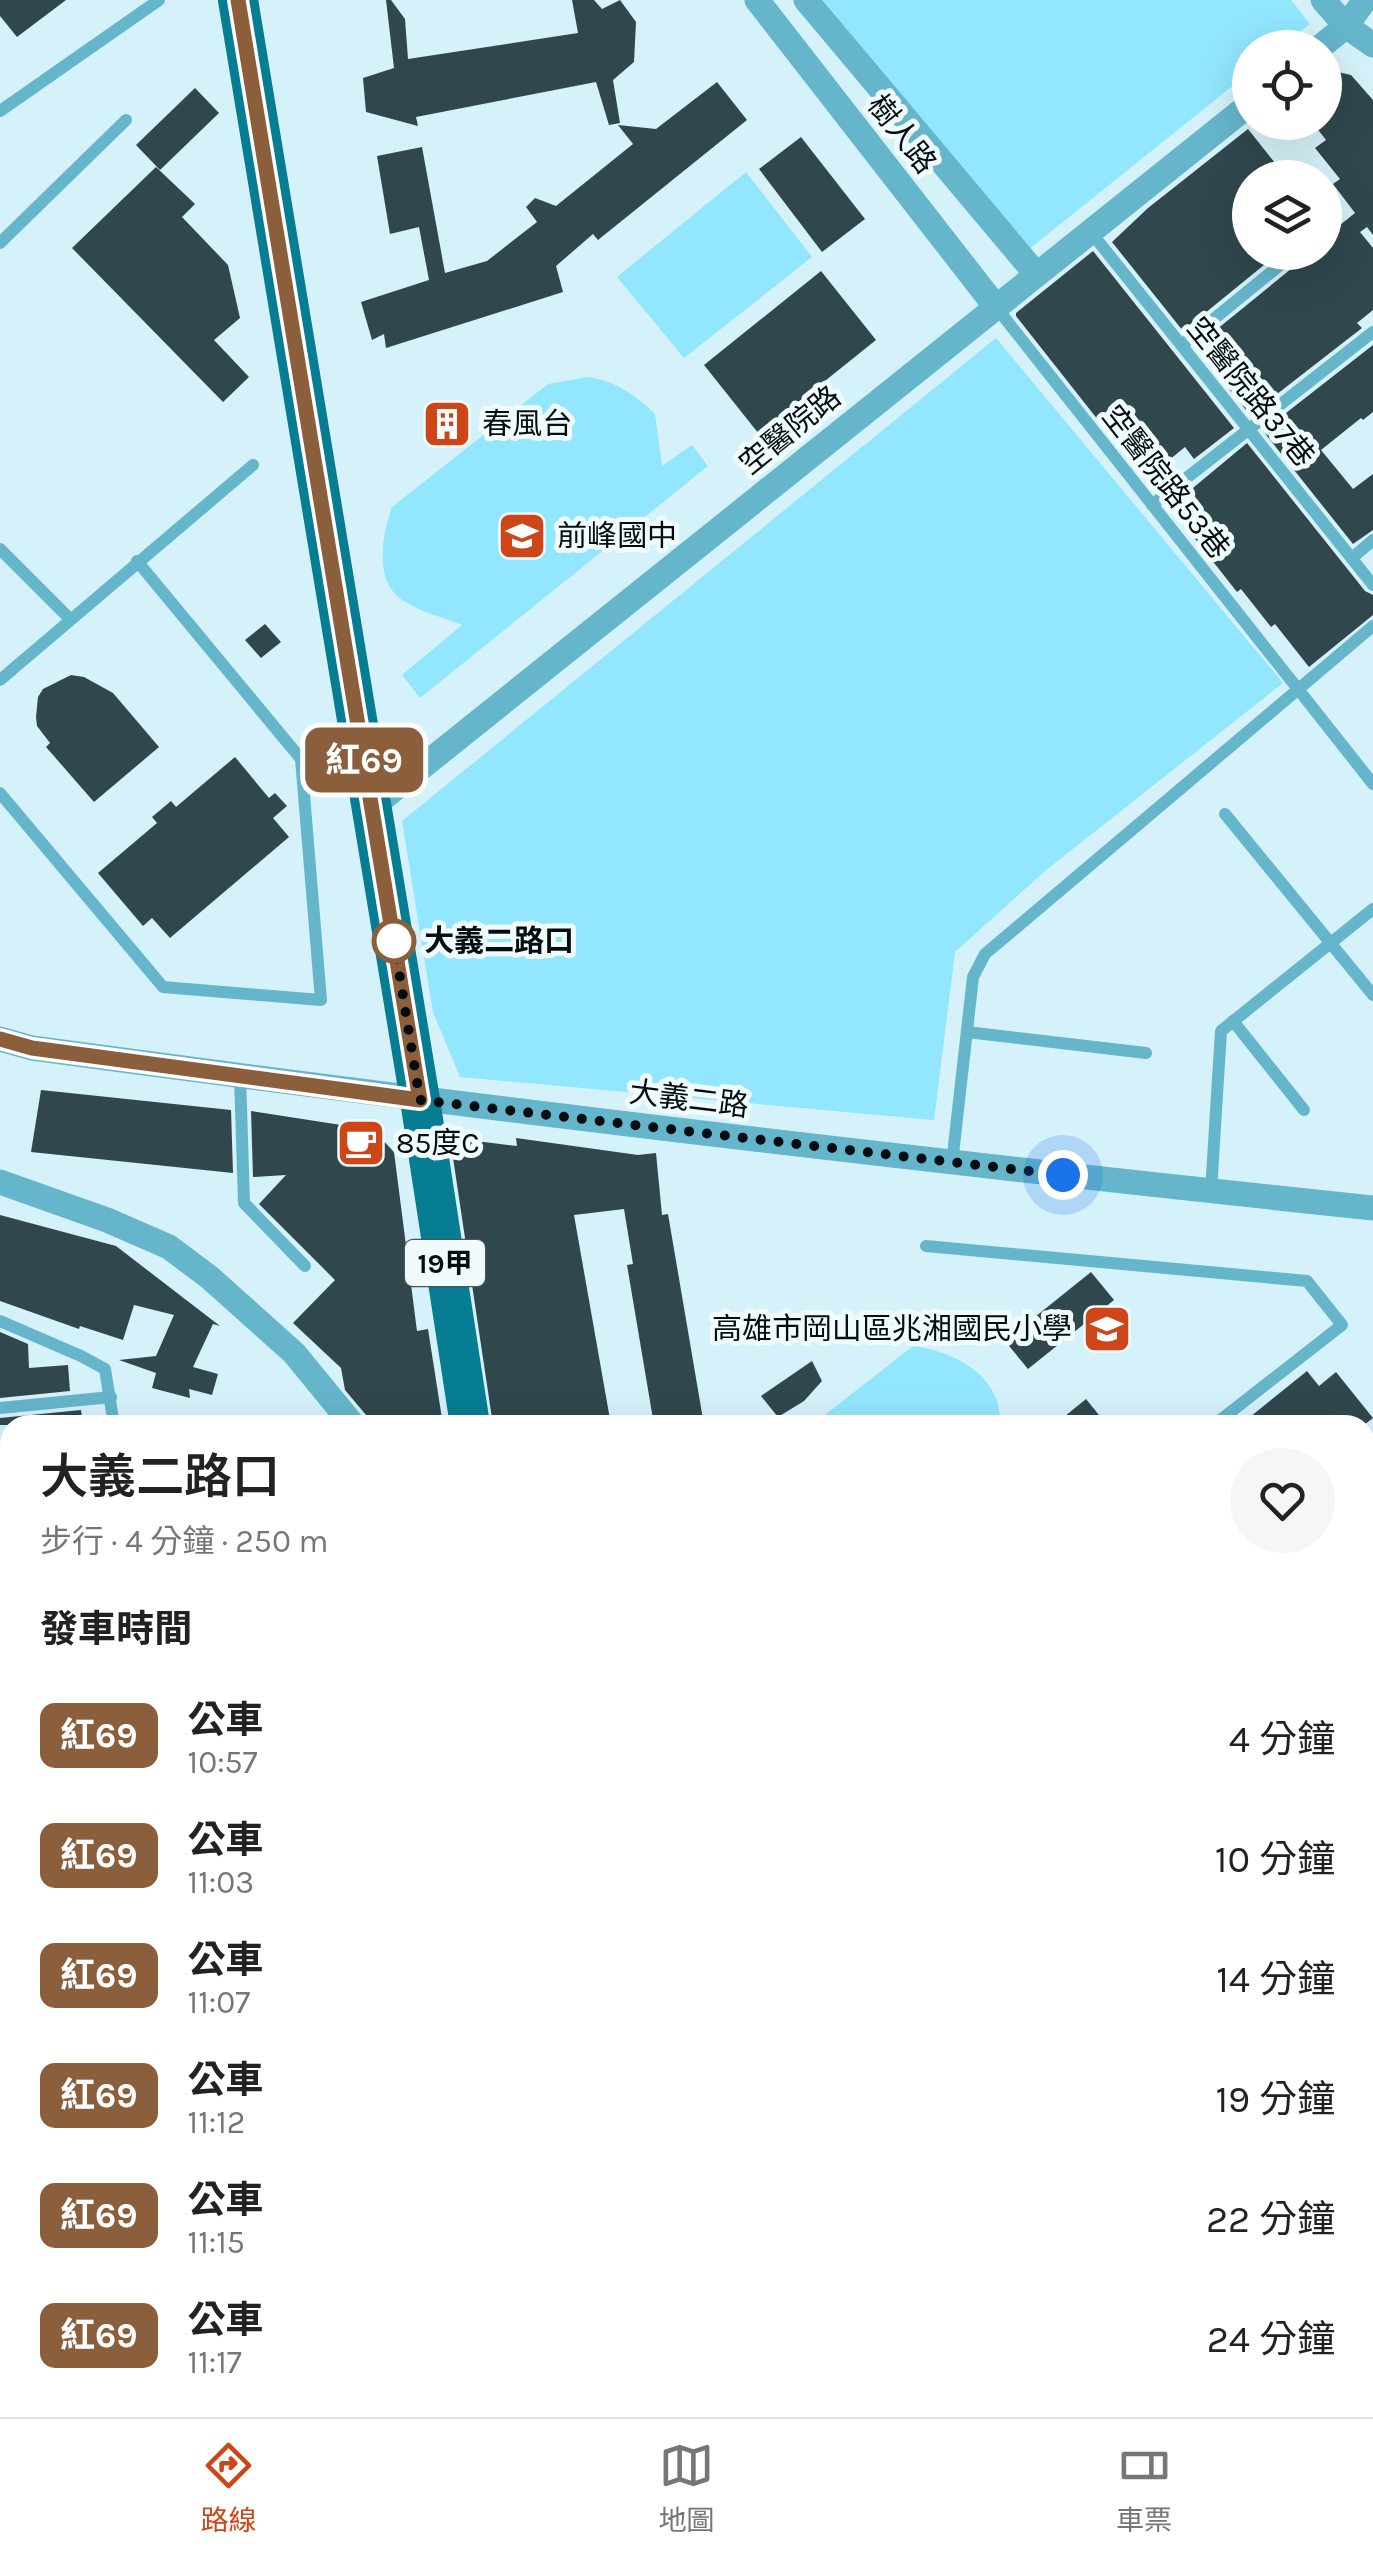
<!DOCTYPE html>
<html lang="zh-TW">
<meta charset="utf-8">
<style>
body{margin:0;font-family:Karla,"Noto Sans TC",sans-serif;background:#f6f6f6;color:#222;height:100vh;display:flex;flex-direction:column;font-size:38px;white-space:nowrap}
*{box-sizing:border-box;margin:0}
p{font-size:32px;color:#767676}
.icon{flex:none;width:55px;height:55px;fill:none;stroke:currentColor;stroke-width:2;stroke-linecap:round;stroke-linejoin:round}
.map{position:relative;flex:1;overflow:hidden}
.drawer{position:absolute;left:0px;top:1415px;width:1375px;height:1002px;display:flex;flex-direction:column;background:#fff;border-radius:30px 30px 0 0;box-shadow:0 10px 40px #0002}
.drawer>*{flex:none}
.badge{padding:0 20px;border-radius:15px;font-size:35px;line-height:65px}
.controls{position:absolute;left:1232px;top:30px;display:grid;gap:20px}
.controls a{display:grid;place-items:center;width:110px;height:110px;border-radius:50%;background:#fff;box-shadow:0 10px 40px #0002;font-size:50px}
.you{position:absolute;width:50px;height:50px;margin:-25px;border:8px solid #fff;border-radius:50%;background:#1a73e8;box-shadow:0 0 0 15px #1a73e833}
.map>.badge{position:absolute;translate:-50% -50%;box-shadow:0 0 0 5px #fff}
h2{padding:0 40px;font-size:38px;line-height:90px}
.round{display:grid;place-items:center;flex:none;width:105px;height:105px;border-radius:52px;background:#f6f6f6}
.head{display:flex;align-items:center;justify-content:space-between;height:170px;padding:0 40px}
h1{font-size:48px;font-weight:600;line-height:75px}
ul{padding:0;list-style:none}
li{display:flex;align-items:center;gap:30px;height:120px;padding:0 40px}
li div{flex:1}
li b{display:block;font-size:38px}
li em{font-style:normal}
li .badge{min-width:110px;font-weight:700;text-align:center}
.menu{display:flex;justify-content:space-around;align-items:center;height:140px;border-top:2px solid #e0e0e0;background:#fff;font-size:28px;color:#767676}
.menu a{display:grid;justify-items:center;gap:5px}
.menu .selected{color:#ce4618}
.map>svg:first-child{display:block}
.green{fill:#92e6fd}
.building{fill:#30474e}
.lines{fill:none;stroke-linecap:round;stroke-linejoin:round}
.path{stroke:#95abb2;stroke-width:4;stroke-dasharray:2.5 8;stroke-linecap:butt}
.lane{stroke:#65b5cb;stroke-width:12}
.street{stroke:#65b5cb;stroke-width:25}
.secondary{stroke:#2596af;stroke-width:38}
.primary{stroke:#077d94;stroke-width:40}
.line-casing{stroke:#fff;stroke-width:22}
.line{stroke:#8b5e3c;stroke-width:15}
.walk{stroke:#050d10;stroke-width:10;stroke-dasharray:0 18}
.stop-dot{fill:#fff;stroke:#8b5e3c;stroke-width:5}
.labels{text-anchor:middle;stroke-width:10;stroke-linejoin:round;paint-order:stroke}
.shield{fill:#f0fbfe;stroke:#4c5457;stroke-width:2.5}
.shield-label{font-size:28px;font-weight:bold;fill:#050d10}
.street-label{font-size:30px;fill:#050d10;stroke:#f0fbfe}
.poi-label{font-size:30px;fill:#050d10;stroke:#f0fbfe;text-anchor:start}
.stop-label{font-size:30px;font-weight:bold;fill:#050d10;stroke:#f0fbfe;text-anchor:start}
</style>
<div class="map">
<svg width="1373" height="2417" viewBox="0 0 1373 2417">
<rect width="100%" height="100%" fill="#d5f1f9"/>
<g class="green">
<polygon points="823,0 1291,0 1310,24 1280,47 1250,48 1250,72 1028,250"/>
<polygon points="746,172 812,257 684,358 617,277"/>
<polygon points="996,338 1283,683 1045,871 955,952 934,1120 460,1077 433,1012 402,821"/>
<path d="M 588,377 C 616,381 635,395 655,414 L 662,466 L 692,445 L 708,466 L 420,698 L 402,675 L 462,625 C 443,617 422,613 404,601 C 373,582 382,535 392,507 L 548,384 Z"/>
<path d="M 913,1346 C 955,1352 1002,1375 1000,1425 L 812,1425 Z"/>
<polygon points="1373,1516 1373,2417 669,2417 668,2408 1365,2408 1365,1523"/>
</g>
<g class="building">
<polygon points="0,0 66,0 17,37 0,16"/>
<polygon points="386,0 391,0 405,19 408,59 578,33 572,0 594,0 602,9 620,0 636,22 634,62 613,80 620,123 609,125 596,82 416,117 418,126 366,112 363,78 394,68"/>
<polygon points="1325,69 1351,75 1373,100 1373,235 1367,227 1360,232 1373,248 1373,310 1357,323 1362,328 1250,415 1195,347 1302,260 1306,252 1325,252 1325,237 1355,213 1333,184 1340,179 1315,148 1326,140 1312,122 1325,122"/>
<polygon points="717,82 747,120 598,240 593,234 556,266 563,292 386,348 384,334 372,340 361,302 429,280 419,227 390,234 377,156 422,147 445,273 487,261 537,222 526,207 535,198 556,206 633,144 618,125 656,129"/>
<polygon points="195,88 219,113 160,170 136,145"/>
<polygon points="1248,129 1287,178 1250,178 1250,252 1280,252 1183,331 1112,242 1148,208"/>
<polygon points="801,137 865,219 822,252 759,169"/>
<polygon points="156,167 195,204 182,217 228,265 240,318 214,340 249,377 223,402 72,248"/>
<polygon points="1093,251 1234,428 1194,459 1185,447 1152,474 1135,453 1128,458 1016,316 1016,313"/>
<polygon points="821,271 876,340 759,434 704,365"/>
<polygon points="1373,345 1373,412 1363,420 1361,418 1321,450 1353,489 1373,474 1373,530 1353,544 1263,431"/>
<polygon points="455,402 470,421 439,446 424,427"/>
<polygon points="1247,443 1365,591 1373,595 1373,615 1309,667 1275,624 1271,627 1241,589 1237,592 1170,507"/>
<polygon points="265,624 281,642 261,658 245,640"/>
<polygon points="71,675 84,677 113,693 159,747 94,802 46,747 50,743 37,726 36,717 38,697 43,689"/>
<polygon points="235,757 269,798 275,793 287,806 273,818 289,837 170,938 152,918 143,926 98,873 157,823 152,817 171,801 176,807"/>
<polygon points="41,1090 231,1110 233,1173 31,1152"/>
<polygon points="251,1111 367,1129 379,1136 394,1152 417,1331 428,1329 443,1425 369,1425 366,1415 345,1390 341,1368 293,1323 335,1280 259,1204 286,1175 253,1177"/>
<polygon points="516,1138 638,1155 656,1153 662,1215 668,1214 704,1425 654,1425 627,1265 633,1264 624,1209 574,1215 611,1425 493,1425 452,1151 460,1139 517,1146"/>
<polygon points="0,1215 116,1246 220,1326 213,1324 193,1367 218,1374 212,1395 189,1389 190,1398 152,1388 156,1373 119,1360 156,1356 174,1315 134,1305 123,1340 80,1326 79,1329 0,1301"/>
<polygon points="1091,1272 1114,1300 1028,1369 1005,1341"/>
<polygon points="0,1332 28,1344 29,1368 68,1365 70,1391 0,1398"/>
<polygon points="812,1361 822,1381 804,1401 778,1417 761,1396"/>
<polygon points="1307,1371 1319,1386 1336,1372 1373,1418 1364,1425 1240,1425"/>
<polygon points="1086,1399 1107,1425 1054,1425"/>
<polygon points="81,1410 83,1425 0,1425 0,1418"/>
</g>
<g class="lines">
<g class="path">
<polyline points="1365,1633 1373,1638"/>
<polyline points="861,2408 863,2417"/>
</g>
<g class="lane">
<polyline points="0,111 159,0"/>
<polyline points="1090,231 1373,585"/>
<polyline points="0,243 126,120"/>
<polyline points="996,307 1373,784"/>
<polyline points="1182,345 1296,252"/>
<polyline points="1152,505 1373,332"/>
<polyline points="0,549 69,618"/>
<polyline points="1352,558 1373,540"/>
<polyline points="0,680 253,465"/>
<polyline points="0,793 163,987 321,1000 301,759 137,561"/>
<polyline points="1225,814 1373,995"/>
<polyline points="1233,1021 1304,1110"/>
<polyline points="967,1032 1146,1053"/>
<polyline points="240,1076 244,1203 305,1266"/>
<polyline points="952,1163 973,977 985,954 1373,626"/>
<polyline points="1211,1191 1221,1031 1373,909"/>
<polyline points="926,1246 1307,1281 1342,1325 1214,1425"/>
<polyline points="0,1321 81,1356 105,1369 114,1425"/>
<polyline points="0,1408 111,1397"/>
<polyline points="0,1495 10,1494"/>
<polyline points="0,1912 10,1939"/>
<polyline points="0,2070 10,2067"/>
</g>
<g class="street">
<polyline points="757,0 996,307"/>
<polyline points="806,0 1036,274"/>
<polyline points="1323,0 1346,26 1373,45"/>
<polyline points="1319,48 1346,26 1365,0"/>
<polyline points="372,807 1250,104"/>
<path d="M 0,1039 L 32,1048 C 478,1108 925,1161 1373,1208"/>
<polyline points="0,1182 107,1220 169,1247 209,1277 294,1353 353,1425"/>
<polyline points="0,1632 10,1631"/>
<polyline points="1365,2071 1373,2065"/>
<polyline points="1365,2105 1373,2098"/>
<polyline points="0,2229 10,2226"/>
<polyline points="1338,2408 1345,2417"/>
<polyline points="935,2417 947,2408"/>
<polyline points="975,2417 987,2408"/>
</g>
<g class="secondary">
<polyline points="1365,1499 1373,1492"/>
<polyline points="630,2408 631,2417"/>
</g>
<g class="primary">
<polyline points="238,0 420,1100 470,1425"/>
<polyline points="247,2417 258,2408"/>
</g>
</g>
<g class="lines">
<g class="line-casing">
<polyline id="line" points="0,1039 32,1048 420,1100 238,0"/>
</g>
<use href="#line" class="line"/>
<polyline class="walk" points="394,941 420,1100 1063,1175"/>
</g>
<defs>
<g id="building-square" transform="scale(2.5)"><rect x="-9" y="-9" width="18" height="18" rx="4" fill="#ce4618" stroke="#f0fbfe"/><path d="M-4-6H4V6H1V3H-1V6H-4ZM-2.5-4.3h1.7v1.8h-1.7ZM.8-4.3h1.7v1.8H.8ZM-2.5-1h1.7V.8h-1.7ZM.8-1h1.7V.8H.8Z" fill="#fff"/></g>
<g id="school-square" transform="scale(2.5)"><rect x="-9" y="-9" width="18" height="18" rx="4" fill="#ce4618" stroke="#f0fbfe"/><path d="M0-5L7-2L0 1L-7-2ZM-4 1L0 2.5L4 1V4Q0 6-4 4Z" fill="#fff"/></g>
<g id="cafe-square" transform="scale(2.5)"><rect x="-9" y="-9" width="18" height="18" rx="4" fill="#ce4618" stroke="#f0fbfe"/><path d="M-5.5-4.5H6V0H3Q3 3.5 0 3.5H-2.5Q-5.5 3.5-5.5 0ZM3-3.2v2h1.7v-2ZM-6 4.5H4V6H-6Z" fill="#fff"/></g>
</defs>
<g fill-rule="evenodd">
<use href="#building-square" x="447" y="424"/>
<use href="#school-square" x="522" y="536"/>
<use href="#cafe-square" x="361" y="1143"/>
<use href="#school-square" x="1107" y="1329"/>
</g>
<circle class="stop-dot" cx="394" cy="941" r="20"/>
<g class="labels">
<rect class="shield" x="405" y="1240" width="80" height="46" rx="8"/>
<g class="shield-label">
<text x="445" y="1273">19甲</text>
</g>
<g class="street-label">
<text transform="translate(902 134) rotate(52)" y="10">樹人路</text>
<text transform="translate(1251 392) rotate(51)" y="10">空醫院路37巷</text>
<text transform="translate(790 430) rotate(-39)" y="10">空醫院路</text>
<text transform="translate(1166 482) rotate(52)" y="10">空醫院路53巷</text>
<text transform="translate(689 1099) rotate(7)" y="10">大義二路</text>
</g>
<g class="poi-label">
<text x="482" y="434">春風台</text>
<text x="557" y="546">前峰國中</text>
<text x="396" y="1153">85度C</text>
<text x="1072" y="1339" text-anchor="end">高雄市岡山區兆湘國民小學</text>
</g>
<g class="stop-label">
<text x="424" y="951">大義二路口</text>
</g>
</g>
</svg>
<div class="controls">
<a><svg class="icon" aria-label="locate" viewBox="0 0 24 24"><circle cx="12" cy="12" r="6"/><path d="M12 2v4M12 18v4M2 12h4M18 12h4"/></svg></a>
<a><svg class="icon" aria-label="layers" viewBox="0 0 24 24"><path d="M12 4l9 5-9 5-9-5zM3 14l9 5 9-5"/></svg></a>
</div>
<div class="you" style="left:1063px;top:1175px"></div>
<b class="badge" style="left:364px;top:760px;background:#8b5e3c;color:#fff">紅69</b>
<section class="drawer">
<div class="head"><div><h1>大義二路口</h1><p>步行 · 4 分鐘 · 250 m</p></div><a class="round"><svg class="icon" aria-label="heart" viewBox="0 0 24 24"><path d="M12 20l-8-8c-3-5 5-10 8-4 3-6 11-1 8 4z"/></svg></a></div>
<h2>發車時間</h2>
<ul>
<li><span class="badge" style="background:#8b5e3c;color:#fff">紅69</span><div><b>公車</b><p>10:57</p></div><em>4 分鐘</em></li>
<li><span class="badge" style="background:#8b5e3c;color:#fff">紅69</span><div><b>公車</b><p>11:03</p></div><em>10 分鐘</em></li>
<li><span class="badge" style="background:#8b5e3c;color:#fff">紅69</span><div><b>公車</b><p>11:07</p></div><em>14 分鐘</em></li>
<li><span class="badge" style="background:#8b5e3c;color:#fff">紅69</span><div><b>公車</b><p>11:12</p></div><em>19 分鐘</em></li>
<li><span class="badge" style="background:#8b5e3c;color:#fff">紅69</span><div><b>公車</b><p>11:15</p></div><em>22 分鐘</em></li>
<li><span class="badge" style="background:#8b5e3c;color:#fff">紅69</span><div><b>公車</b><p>11:17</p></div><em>24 分鐘</em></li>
</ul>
</section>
</div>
<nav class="menu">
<a class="selected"><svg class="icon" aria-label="directions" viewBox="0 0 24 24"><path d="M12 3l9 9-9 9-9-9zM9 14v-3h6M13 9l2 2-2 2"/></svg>路線</a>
<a><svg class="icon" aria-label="map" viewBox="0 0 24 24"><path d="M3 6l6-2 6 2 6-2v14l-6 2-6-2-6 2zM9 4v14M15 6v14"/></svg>地圖</a>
<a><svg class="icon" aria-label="tickets" viewBox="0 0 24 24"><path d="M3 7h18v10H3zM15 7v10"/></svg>車票</a>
</nav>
